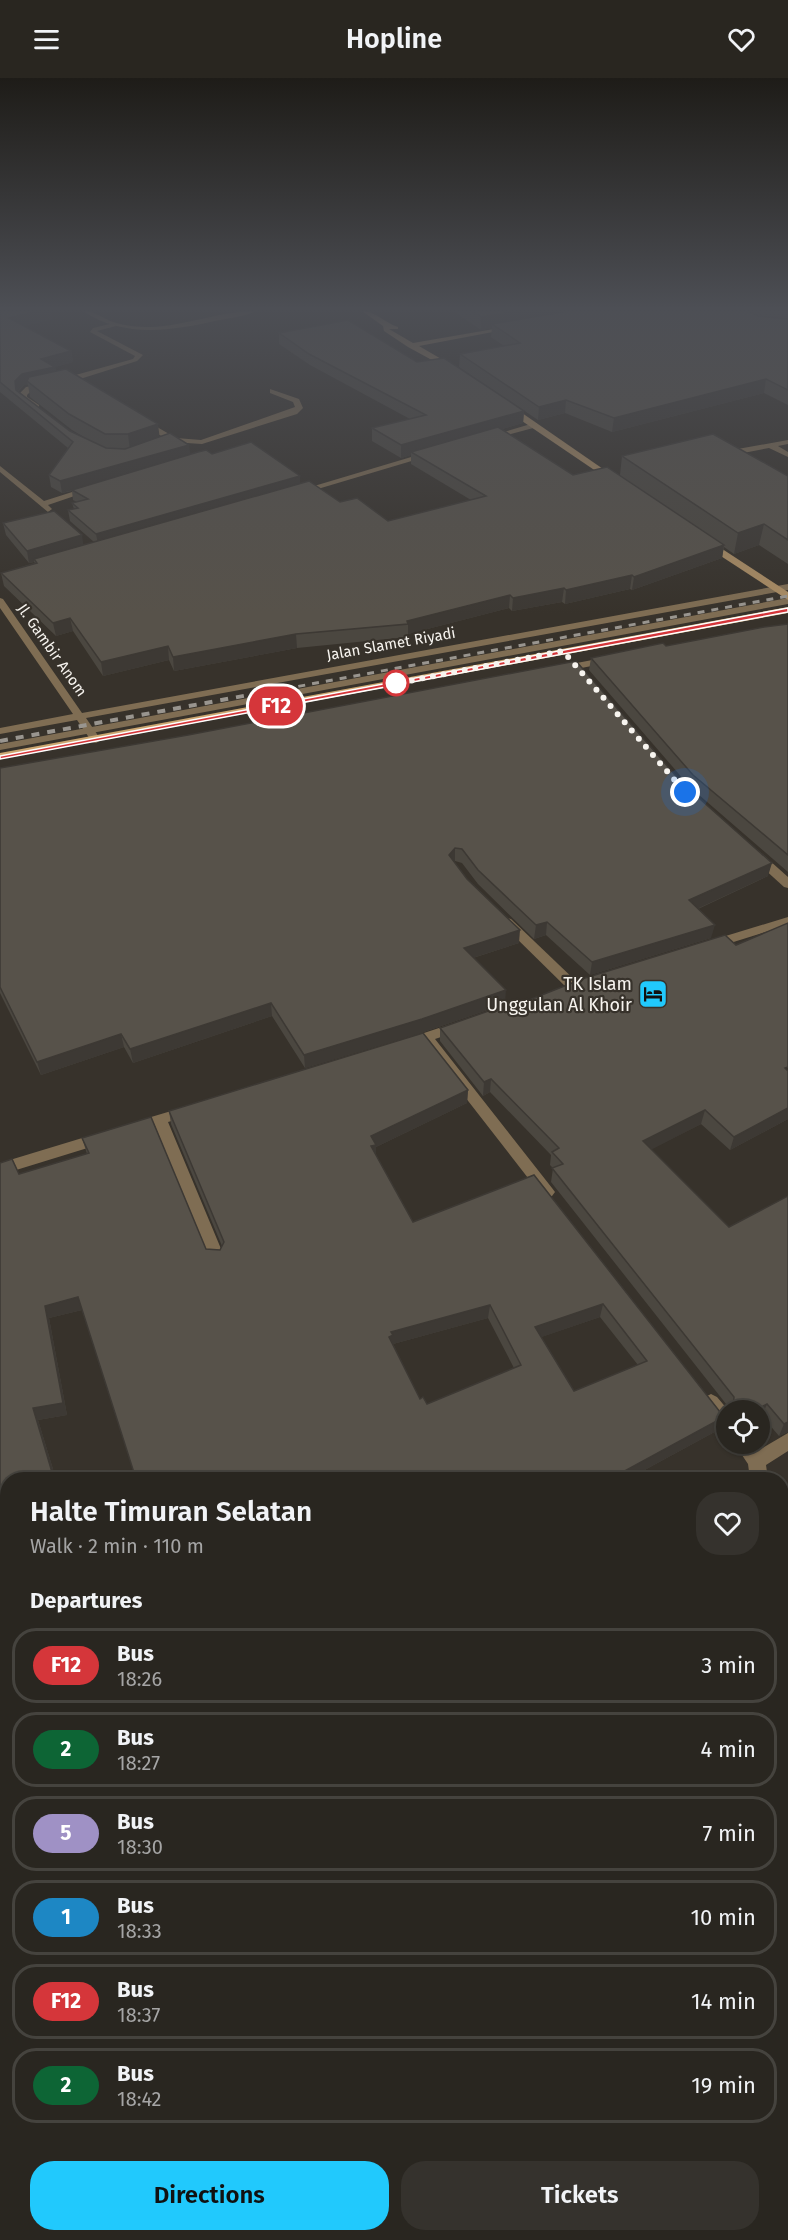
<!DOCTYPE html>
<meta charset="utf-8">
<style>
body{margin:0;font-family:"Fira Sans",sans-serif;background:#35322d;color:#f1f3f6;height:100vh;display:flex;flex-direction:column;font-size:22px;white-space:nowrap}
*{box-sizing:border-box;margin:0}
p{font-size:20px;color:#a5a5a5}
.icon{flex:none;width:33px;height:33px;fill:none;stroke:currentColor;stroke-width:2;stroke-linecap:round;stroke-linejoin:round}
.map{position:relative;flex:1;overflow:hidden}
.sheet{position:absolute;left:0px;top:1394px;width:789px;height:770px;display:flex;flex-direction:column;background:#292620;border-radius:24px 24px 0 0;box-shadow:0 2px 4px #0004,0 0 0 2px #45433e}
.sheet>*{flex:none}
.badge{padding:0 12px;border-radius:20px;font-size:21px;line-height:39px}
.tools{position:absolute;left:716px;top:1322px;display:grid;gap:12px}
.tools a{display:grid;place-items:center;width:54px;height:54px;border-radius:50%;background:#292620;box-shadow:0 2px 4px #0004,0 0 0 2px #45433e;font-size:30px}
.you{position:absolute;width:30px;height:30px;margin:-15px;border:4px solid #fff;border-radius:50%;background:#1a73e8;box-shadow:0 0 0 9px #1a73e833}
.map>.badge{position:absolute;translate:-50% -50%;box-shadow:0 0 0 3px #fff}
h2{padding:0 30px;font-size:22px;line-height:54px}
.round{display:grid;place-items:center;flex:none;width:63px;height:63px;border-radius:24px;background:#35322d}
.summary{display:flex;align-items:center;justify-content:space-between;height:102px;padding:0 30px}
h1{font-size:28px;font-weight:600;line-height:45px}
.action{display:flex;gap:12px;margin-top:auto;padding:12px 30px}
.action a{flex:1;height:69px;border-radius:24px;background:#21c9fd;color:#111;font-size:24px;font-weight:600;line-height:69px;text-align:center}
.action a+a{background:#35322d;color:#f1f3f6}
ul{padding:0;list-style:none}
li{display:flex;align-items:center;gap:18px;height:75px;margin:0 12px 9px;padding:0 18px;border:3px solid #45433e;border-radius:24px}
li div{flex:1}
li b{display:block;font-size:22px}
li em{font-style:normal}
li .badge{min-width:66px;font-weight:700;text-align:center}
header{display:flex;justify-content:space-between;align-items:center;height:78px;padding:0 30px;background:#292620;font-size:27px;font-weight:600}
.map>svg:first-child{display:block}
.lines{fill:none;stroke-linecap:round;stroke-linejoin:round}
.service{fill:#7f6d53;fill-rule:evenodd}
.minor{fill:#7f6d53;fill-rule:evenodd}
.secondary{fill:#ab8d64;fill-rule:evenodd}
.primary{fill:#cca670;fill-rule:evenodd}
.rail-far1{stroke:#99958f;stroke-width:3;stroke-dasharray:7 7;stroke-linecap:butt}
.rail{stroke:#99958f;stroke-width:4;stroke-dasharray:8 8;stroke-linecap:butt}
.wall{fill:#4b4740;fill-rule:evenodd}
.shaded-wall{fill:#3d3934}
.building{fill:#57524a;stroke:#3d3934;stroke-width:1.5;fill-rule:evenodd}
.line{fill:#d5363a;stroke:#fff;stroke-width:1.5}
.walk{stroke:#f7f4ef;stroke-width:6;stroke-dasharray:0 10.8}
.stop-dot{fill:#fff;stroke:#d5363a;stroke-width:3}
.labels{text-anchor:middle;stroke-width:4.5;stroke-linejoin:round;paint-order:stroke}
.far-street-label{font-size:15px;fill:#f7f4ef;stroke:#37322b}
.poi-label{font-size:18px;fill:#f7f4ef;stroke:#37322b;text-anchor:end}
</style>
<header><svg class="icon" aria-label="menu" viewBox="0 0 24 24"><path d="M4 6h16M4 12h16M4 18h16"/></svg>Hopline<svg class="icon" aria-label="heart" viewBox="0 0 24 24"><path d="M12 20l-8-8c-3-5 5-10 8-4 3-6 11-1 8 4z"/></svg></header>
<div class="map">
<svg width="788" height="2162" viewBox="0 0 788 2162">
<rect width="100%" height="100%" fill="#37322b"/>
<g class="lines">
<g class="service">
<polygon points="114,245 116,248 97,253 143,277 137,283 80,301 90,309 83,311 72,302 72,298 133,281 135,278 90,254 93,250"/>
<polygon points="49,305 52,309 31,313 27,317 27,319 39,327 39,331 33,331 19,320 19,316 26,309"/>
<polygon points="270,311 299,321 303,330 297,336 202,366 171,364 138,344 145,342 176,360 201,362 295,329 293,324 270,315"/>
<polygon points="788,362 788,366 778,368 788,374 788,379 769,370 738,376 736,378 740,381 736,383 727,378 732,372"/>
<polygon points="788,520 788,526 0,672 0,666"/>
<polygon points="608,579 613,582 612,584 561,594 556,591 561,588"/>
<polygon points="630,2156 656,2156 659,2162 633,2162"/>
</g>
<g class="minor">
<path d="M 83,233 C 95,233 102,240 113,244 C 125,248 138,249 150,249 C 186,248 220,233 256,233 C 244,239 228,240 215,243 C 170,253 123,260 83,233 Z"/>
<polygon points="534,345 537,345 537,349 488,362 484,360"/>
<polygon points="428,374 435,376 301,416 294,414"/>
<polygon points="0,388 44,423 91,408 95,411 48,427 52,431 48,434 0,394"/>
<polygon points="788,506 788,512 86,640 101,662 96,665 92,664 77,642 0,656 0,650 73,636 0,530 0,520 3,521 82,635"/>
<polygon points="756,773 760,774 788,799 788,810 784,809 752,780 750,777"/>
<polygon points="788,839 788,847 711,871 705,867 706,864"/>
<polygon points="507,840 511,841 579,906 581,909 579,912 569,912 503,847 501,844"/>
<polygon points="460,943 467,948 465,951 435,961 552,1110 555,1114 552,1118 542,1118 423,965 408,970 401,965 403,962"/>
<polygon points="188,1028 195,1033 193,1037 168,1044 224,1178 222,1183 216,1184 210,1183 208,1178 155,1048 136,1054 131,1053 129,1049 131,1045"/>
<polygon points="102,1054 107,1056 109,1060 107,1064 0,1097 0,1085"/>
<polygon points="711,1316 717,1319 728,1332 726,1332 726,1351 720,1349 702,1324 705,1319"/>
<polygon points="788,1355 788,1373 766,1387 768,1401 750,1401 748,1386 734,1365 754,1365 759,1372"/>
<polygon points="782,1462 788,1464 788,1493 782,1491"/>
<polygon points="8,1534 8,1554 0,1556 0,1536"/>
<polygon points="8,1717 8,1739 0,1742 0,1720"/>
</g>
<g class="secondary">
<path d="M 362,233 C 375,233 385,245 398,249 L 398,251 L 389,251 L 413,265 L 511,248 L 514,250 L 419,268 L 455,289 L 452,293 L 408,269 L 384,253 L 383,248 Z"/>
<polygon points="503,326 509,326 619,402 612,404 503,330"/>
<polygon points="704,463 710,463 788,514 788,522 704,467"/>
<polygon points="788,1989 788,2013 782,2015 782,1991"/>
<polygon points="388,2156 427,2156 424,2162 385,2162"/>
</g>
<polygon class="primary" points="788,529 788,535 0,681 0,675"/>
<polyline class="rail-far1" points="257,616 788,518"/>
<polyline class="rail" points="0,663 265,614"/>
</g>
<g class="wall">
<path d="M 0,233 L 53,241 L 24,248 L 71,273 L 73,284 L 55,289 L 56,293 L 159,359 L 190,376 L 212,376 L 300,405 L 340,424 L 388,443 L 471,422 L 411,386 L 411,377 L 401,380 L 372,363 L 372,350 L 410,341 L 310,287 L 279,266 L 279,255 L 417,284 L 524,333 L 523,345 L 502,351 L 573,397 L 620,397 L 622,378 L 788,398 L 788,486 L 759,467 L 734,476 L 724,469 L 722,480 L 632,512 L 630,511 L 565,526 L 562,524 L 512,533 L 509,530 L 408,556 L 408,559 L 297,570 L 174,593 L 169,582 L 103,598 L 73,553 L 56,558 L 4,508 L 1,495 L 35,485 L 34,484 L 29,485 L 6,457 L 3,445 L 84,467 L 94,464 L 70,443 L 68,432 L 74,431 L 72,425 L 77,424 L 73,422 L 72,413 L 62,415 L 51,409 L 49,397 L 68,370 L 0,314 ZM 24,307 L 28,307 L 30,319 L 72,352 L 89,362 L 70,353 L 18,314 Z"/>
<polygon points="453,233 788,233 788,327 764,315 612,354 565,335 538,342 459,289 460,276 504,268 491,259 492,250 481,252"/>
<polygon points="788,546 788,794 691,710 589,592 591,580 666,568"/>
<polygon points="0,690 682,705 768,798 698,831 711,860 590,897 546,857 534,861 478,806 462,785 455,783 454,784 467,801 519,865 473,880 505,926 421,955 305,990 272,938 133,985 124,969 41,997 0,915"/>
<polygon points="519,926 788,1041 730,1072 701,1046 651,1071 729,1149 788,1354 779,1358 762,1338 759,1332 730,1332 730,1331 551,1104 553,1090 550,1087 551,1077 490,1014 483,1018 440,963 440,950"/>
<path d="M 423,955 L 468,1012 L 467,1025 L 376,1069 L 376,1077 L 413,1144 L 534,1097 L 724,1339 L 720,1351 L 628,1401 L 136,1401 L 82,1232 L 49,1240 L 67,1337 L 38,1342 L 56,1401 L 8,1401 L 8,1691 L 0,1693 L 0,1546 L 4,1545 L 4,1533 L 0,1534 L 0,1085 L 12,1081 L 19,1096 L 87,1076 L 82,1060 L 151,1039 L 206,1171 L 220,1172 L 222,1168 L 171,1046 L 169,1033 ZM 600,1239 L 638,1287 L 574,1313 L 541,1259 ZM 488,1240 L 514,1290 L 427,1326 L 423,1319 L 420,1321 L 393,1266 Z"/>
<polygon points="788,1424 788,1462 786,1462"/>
<polygon points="788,2067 788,2080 783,2069"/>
<polygon points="520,2156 634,2156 521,2161"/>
<polygon points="658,2156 708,2156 695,2162 661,2162"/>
<polygon points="724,2156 782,2156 785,2162 726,2162"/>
</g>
<g class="shaded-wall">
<polygon points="37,233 51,233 53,241 11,251 9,240"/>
<polygon points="518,233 595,233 492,246 492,250 481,252 481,239"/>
<polygon points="71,273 73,284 55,289 57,300 27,303 28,307 24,307 17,314 18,319 15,303 22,296 41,281"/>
<polygon points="766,301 764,315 612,354 614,340"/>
<polygon points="566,322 565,335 538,342 539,329"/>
<polygon points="524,333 523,345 415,376 411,374 411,377 401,380 401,367"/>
<polygon points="158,346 160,362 130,373 128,356"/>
<polygon points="189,367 191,379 62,415 60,403"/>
<polygon points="300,398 300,409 98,466 96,456"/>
<polygon points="764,446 759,467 734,476 738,455"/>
<polygon points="82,457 84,470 34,481 34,484 29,485 27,473"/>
<polygon points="724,467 722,480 632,512 634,499"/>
<polygon points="632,497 630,511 565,526 566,512"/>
<polygon points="564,510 562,524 512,533 513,520"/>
<polygon points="510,517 509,530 408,556 408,546 407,543"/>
<polygon points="70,540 73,553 56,558 53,545"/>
<polygon points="296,556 297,570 174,593 173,579"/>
<polygon points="168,568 169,582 103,598 101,584"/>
<polygon points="455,770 455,783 448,790 449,777"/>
<polygon points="772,785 768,798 686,836 689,822"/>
<polygon points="547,844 546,857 534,861 536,847"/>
<polygon points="715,847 711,860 590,897 592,884"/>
<polygon points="520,852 519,865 463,883 464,870"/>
<polygon points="506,912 505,926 421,955 305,990 304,977"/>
<polygon points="271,925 272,938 133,985 130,971"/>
<polygon points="121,956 124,969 41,997 37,984"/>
<polygon points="491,1001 490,1014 483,1018 484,1004"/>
<polygon points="468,1012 467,1025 376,1069 376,1080 372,1081 371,1058"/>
<polygon points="788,1030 788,1041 730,1072 734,1059"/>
<polygon points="705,1032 701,1046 641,1077 643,1063"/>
<polygon points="78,1219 82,1232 49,1240 67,1337 38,1342 56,1401 54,1401 33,1330 45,1228"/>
<polygon points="603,1226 600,1239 533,1262 535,1249"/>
<polygon points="490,1227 488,1240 393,1266 389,1259 391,1254"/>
<polygon points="767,1326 762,1338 759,1340 759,1332 756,1332"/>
<polygon points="724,1339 720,1351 628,1401 610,1401"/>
<polygon points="788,1344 788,1354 779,1358 784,1346"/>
<polygon points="191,1394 193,1401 172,1401"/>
<polygon points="786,1481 782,1489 782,1482"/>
<polygon points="2,1521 7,1532 0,1534 0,1522"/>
<polygon points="8,1681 8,1691 0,1693 0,1683"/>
<polygon points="788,1783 788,1787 782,1790 782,1786"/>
<polygon points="8,2045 8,2051 0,2053 0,2047"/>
<polygon points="94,2156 103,2156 89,2162 80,2162"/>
</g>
<g class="building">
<polygon points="0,233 37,233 9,240 71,273 41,281 55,289 22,296 15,303 16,312 70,353 106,370 125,371 170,355 189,367 60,403 49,397 73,364 0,304"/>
<polygon points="473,233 518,233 481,239"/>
<polygon points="569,233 748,233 758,238 788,241 788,312 766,301 614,340 566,322 539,329 460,276 520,265 492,246"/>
<polygon points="348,242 417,284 444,280 524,333 401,367 372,350 426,337 309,276 279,255"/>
<polygon points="66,291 158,346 128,356 105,356 69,336 27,303 29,299"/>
<polygon points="498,349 573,397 607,389 724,467 634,499 632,497 566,512 564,510 513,520 510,517 407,543 408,546 296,556 173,579 168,568 101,584 70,540 53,545 1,495 37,485 34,481 309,403 340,424 357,420 388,443 486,418 411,374"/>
<polygon points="713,356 788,398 788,462 764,446 738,455 622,378"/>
<polygon points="251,364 300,398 96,456 68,432 78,430 72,425 88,421 72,412 198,374 206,372 212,376"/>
<polygon points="54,433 82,457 27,473 3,445"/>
<polygon points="788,546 788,777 693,697 591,580 663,565 666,568 764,549"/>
<polygon points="576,583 682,705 772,785 689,822 715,847 592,884 547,844 536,847 478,792 462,771 455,770 449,777 467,801 520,852 464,870 506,912 422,941 304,977 271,925 130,971 121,956 37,984 0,909 0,690 188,657"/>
<polygon points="788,845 788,989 785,990 788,993 788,1030 734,1059 705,1032 643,1063 729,1149 788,1118 788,1344 784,1346 767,1326 756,1332 744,1332 742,1330 738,1332 733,1332 734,1319 552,1090 563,1086 552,1074 559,1070 491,1001 484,1004 440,950 517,923 519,926 582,901 725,857 736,867"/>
<path d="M 423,955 L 468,1012 L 371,1058 L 376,1067 L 371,1068 L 413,1144 L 534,1097 L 724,1339 L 610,1401 L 193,1401 L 191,1394 L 172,1401 L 136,1401 L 78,1219 L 45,1228 L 63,1325 L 33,1330 L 54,1401 L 8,1401 L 8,1681 L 0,1683 L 0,1546 L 4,1545 L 4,1524 L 2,1521 L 0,1522 L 0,1085 L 12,1081 L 19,1096 L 89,1075 L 82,1060 L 151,1039 L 206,1171 L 220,1172 L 224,1164 L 169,1033 ZM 603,1226 L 647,1283 L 574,1313 L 535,1249 ZM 490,1227 L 521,1287 L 427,1326 L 423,1319 L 420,1321 L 389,1259 L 393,1257 L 391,1254 Z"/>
<polygon points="76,1396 76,1401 58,1401"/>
<polygon points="788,1424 788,1450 786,1449 786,1481 782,1482 782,1425"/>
<polygon points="782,1494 788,1505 788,1783 782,1786"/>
<polygon points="8,1744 8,2045 0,2047 0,1747"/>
<polygon points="782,2152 785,2162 735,2162 732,2156 782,2156"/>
<polygon points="42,2156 94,2156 80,2162 43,2162"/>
<polygon points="523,2156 634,2156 638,2162 520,2162 524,2160"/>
<polygon points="665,2156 708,2156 695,2162 666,2162 667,2161"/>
</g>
<linearGradient id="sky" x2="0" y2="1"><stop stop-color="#1e1c18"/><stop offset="0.43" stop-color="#4d4f55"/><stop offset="1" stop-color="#4d4f55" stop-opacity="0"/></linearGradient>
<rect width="788" height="536" fill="url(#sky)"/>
<polygon class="line" points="788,530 788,534 0,681 0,678"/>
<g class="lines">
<polyline class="walk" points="396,605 388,607 563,573 685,714"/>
</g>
<defs>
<g id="hotel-square" transform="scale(1.5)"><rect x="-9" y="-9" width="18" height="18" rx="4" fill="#21c9fd" stroke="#37322b"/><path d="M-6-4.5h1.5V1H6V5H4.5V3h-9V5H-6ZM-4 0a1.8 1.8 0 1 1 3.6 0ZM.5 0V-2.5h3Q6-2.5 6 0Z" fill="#111"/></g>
</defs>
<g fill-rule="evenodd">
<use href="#hotel-square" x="653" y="916"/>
</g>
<circle class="stop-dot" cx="396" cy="605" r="12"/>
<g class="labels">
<g class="far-street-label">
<text transform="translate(391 566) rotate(-10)" y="5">Jalan Slamet Riyadi</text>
<text transform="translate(52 572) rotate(55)" y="5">Jl. Gambir Anom</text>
</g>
<g class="poi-label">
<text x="632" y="912">TK Islam<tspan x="632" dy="21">Unggulan Al Khoir</tspan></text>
</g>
</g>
</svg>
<div class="tools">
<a><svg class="icon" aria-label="locate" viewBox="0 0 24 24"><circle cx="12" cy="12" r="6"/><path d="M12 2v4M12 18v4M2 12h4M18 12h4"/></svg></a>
</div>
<div class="you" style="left:685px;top:714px"></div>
<b class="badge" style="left:276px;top:628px;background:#d5363a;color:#fff">F12</b>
<section class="sheet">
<div class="summary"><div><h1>Halte Timuran Selatan</h1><p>Walk · 2 min · 110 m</p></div><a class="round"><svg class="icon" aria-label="heart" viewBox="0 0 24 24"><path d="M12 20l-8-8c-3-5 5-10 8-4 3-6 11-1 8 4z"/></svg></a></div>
<h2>Departures</h2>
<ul>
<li><span class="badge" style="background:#d5363a;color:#fff">F12</span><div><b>Bus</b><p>18:26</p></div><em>3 min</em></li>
<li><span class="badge" style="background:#0d6535;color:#fff">2</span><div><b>Bus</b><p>18:27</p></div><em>4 min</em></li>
<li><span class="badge" style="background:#9f91c5;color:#fff">5</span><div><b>Bus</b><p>18:30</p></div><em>7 min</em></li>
<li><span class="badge" style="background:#1d87c4;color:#fff">1</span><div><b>Bus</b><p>18:33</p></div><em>10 min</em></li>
<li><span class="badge" style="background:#d5363a;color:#fff">F12</span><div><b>Bus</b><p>18:37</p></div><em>14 min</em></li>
<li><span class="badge" style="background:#0d6535;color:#fff">2</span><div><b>Bus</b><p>18:42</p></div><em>19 min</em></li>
</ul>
<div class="action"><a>Directions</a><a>Tickets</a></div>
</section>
</div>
